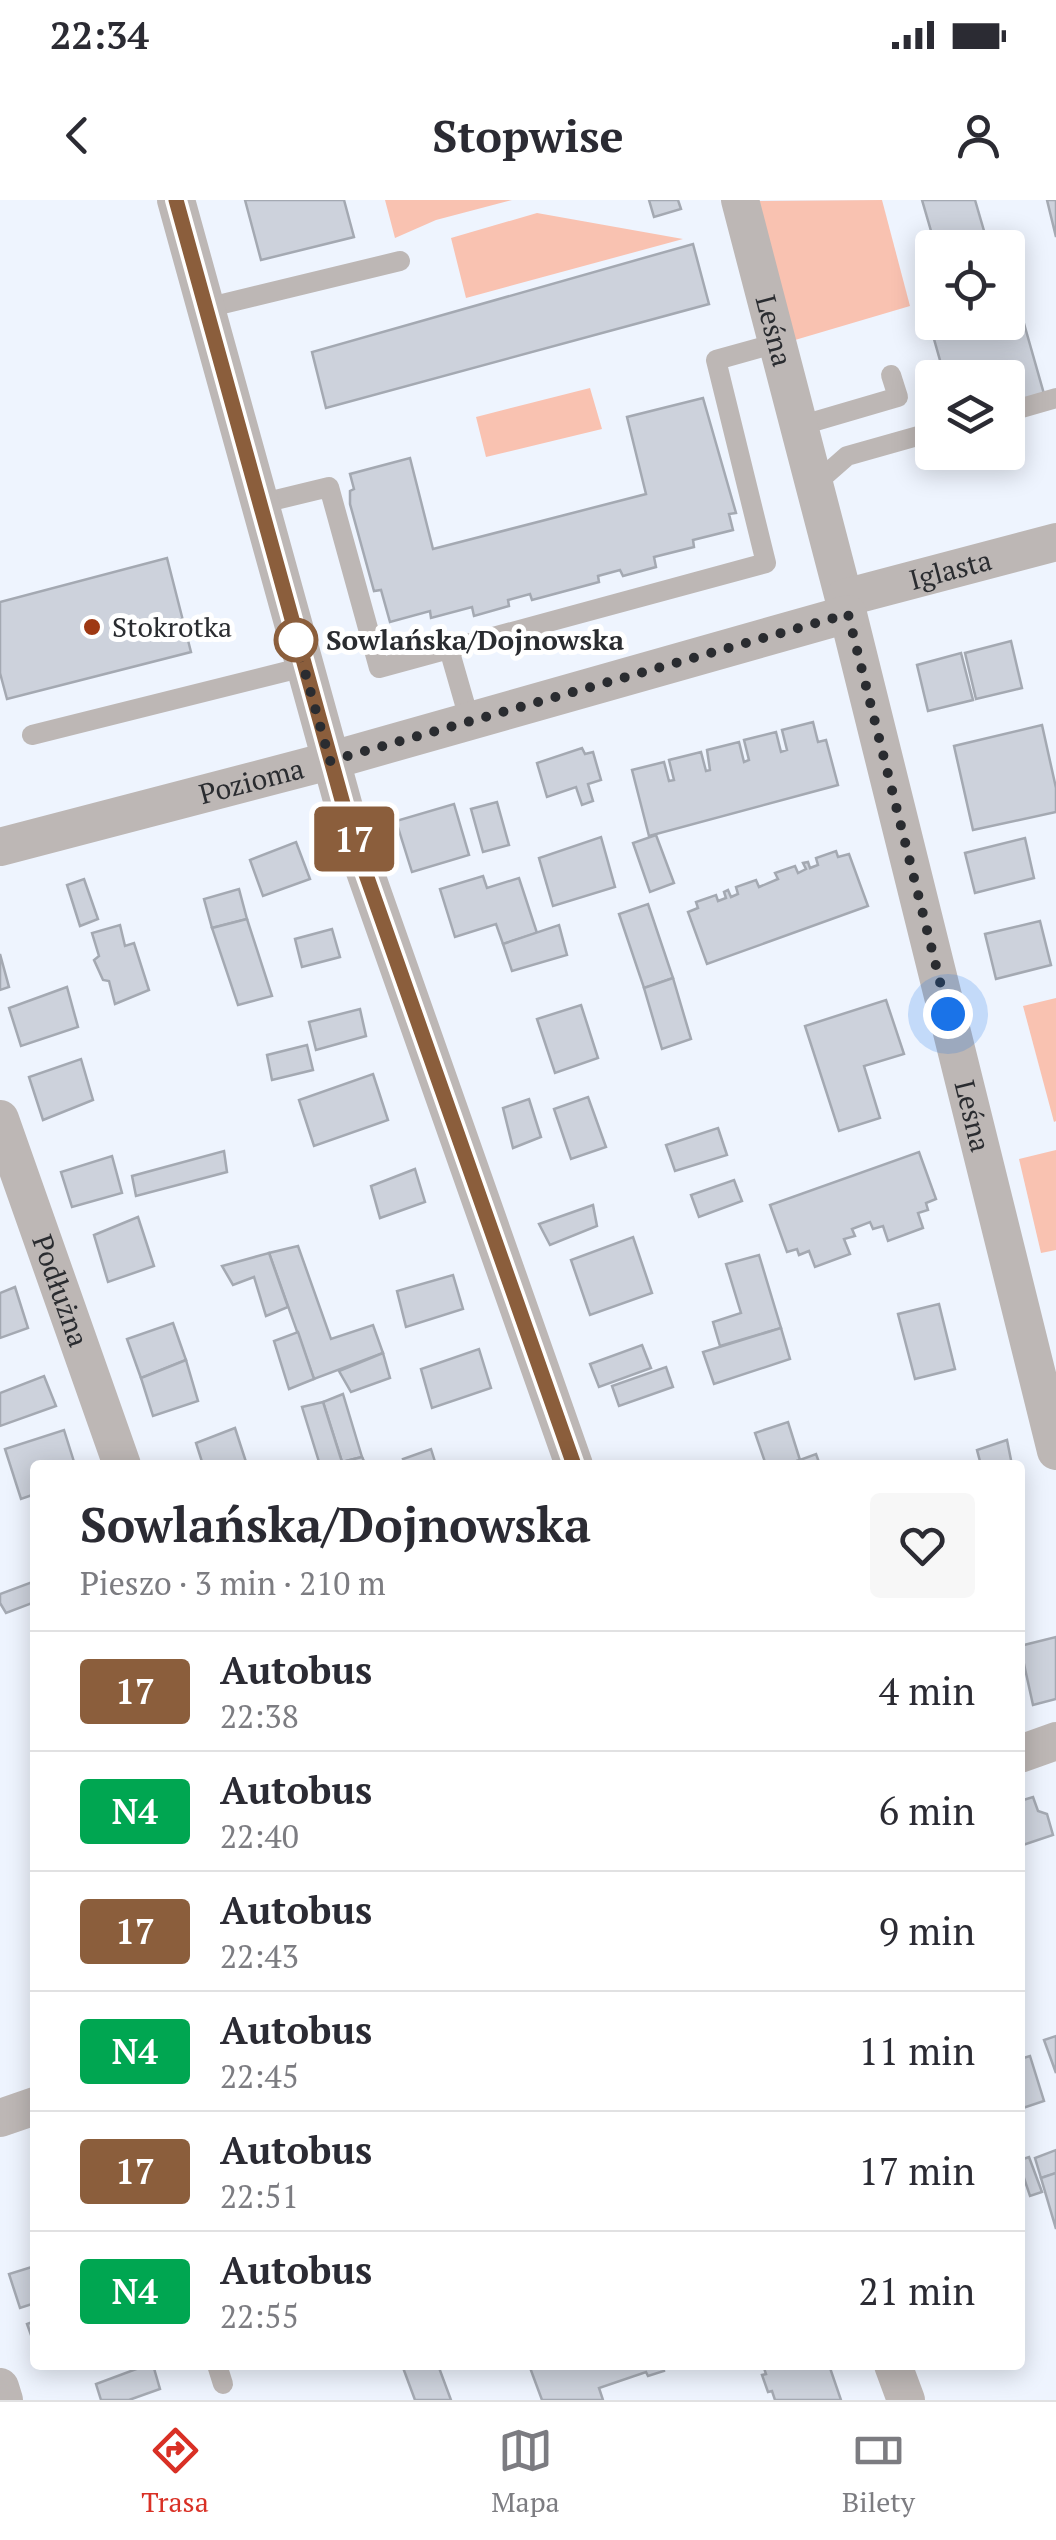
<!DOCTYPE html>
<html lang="pl">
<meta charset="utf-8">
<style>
body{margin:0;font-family:"PT Serif",serif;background:#f7f7f7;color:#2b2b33;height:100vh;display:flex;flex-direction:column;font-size:38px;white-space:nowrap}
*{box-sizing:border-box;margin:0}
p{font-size:32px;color:#7c7c81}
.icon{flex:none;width:55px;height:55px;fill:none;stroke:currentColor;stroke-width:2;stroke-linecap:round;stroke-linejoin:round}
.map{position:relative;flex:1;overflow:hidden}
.side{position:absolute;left:30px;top:1260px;width:995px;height:910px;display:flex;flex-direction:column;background:#fff;border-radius:10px;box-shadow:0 5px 25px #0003}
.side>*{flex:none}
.badge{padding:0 20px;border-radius:8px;font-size:35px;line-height:65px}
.controls{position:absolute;left:915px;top:30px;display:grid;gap:20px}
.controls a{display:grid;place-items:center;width:110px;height:110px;border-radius:10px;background:#fff;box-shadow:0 5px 25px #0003;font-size:50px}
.you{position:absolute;width:50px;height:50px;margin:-25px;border:8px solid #fff;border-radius:50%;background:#1a73e8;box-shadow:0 0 0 15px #1a73e833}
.map>.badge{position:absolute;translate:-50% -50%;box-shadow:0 0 0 5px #fff}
.round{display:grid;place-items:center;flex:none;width:105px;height:105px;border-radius:10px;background:#f7f7f7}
.headline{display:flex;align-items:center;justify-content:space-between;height:170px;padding:0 50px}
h1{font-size:48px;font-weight:700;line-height:75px}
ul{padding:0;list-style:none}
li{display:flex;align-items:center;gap:30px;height:120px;padding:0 50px;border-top:2px solid #e1e1e2}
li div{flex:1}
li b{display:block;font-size:38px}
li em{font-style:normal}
li .badge{min-width:110px;font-weight:700;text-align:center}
.status{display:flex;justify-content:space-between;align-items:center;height:70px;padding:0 50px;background:#fff;direction:ltr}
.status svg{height:28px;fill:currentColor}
header{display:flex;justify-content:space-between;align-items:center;height:130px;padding:0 50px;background:#fff;font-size:45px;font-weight:700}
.tabs{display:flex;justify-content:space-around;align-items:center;height:140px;border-top:2px solid #e1e1e2;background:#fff;font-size:28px;color:#7c7c81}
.tabs a{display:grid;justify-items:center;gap:5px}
.tabs .selected{color:#d93025}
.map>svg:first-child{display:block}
.green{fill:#f9c2b1}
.building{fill:#cdd2dc;stroke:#a4a9b2;stroke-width:2.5}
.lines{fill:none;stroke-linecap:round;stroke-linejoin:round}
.service{stroke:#bdb7b5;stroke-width:20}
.minor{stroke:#bdb7b5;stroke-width:38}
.line-casing{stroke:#fff;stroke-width:22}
.line{stroke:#8b5e3c;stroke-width:15}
.walk{stroke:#2a2c30;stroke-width:10;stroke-dasharray:0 18}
.poi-dot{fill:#9e3813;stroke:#fff;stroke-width:4}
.stop-dot{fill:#fff;stroke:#8b5e3c;stroke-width:5}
.labels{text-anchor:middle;stroke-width:10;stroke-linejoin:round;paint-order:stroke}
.street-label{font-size:28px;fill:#2a2c30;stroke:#fff}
.poi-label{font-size:28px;fill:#2a2c30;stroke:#fff;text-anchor:start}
.stop-label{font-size:28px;font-weight:bold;fill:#2a2c30;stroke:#fff;text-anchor:start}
</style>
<div class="status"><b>22:34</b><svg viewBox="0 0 49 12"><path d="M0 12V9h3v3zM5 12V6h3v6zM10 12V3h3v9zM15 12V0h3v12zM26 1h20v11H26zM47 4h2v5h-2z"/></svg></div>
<header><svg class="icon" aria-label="back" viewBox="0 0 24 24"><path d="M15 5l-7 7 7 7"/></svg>Stopwise<svg class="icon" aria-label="person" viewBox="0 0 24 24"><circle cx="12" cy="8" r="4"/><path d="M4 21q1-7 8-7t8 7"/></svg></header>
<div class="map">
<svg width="1056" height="2200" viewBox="0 0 1056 2200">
<rect width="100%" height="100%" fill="#eef4fe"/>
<g class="green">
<polygon points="385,0 512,0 436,20 395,38"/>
<polygon points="882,0 910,106 795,140 759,1"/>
<polygon points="537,13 683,39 466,98 451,38"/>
<polygon points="590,188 602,229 486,257 476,217"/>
<polygon points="1056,798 1056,921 1054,922 1023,806"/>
<polygon points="1056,950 1056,1050 1041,1053 1019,959"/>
</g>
<g class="building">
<polygon points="245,0 344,0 354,37 261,60"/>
<polygon points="649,0 678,0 681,9 654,17"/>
<polygon points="922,0 975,0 989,48 936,48"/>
<polygon points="1047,0 1056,0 1056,37"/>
<polygon points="693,44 709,104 326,208 312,152"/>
<polygon points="1021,113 1044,194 1008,204 1008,178 945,178 934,139 989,122 1008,122 1008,117"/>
<polygon points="703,198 736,313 729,314 733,330 693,340 694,347 654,357 656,367 623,376 620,370 598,376 599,382 532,400 530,394 508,400 509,406 474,416 472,407 431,418 430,411 390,422 381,390 374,391 350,304 350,291 354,289 350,274 410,258 433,349 646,294 627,217"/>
<polygon points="167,358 191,452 7,499 0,473 0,402"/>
<polygon points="1011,441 1022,488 976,499 965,453"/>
<polygon points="961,453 973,500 928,511 917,465"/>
<polygon points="813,522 818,542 826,540 838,585 649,636 632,570 664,562 669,581 674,580 669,560 701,552 706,571 710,570 707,550 739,542 744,562 749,560 744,540 776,532 781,552 787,550 782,530"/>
<polygon points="1042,525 1056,588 1056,612 973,630 954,546"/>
<polygon points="582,548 585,554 593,552 601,580 588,584 593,601 582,605 576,587 547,597 537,563"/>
<polygon points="497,602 509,645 483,652 471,609"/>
<polygon points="454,604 469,655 412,672 396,621"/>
<polygon points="656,635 674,683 650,692 633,643"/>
<polygon points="601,637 615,687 553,706 539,658"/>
<polygon points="1025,638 1034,678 975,693 965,653"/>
<polygon points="296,642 310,679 263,696 250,660"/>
<polygon points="836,651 838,657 849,654 868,706 707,764 688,712 698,708 696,702 716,695 718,701 726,698 724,692 728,690 731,697 738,694 736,687 756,680 759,687 778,679 775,673 795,666 798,673 806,669 803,663 808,662 810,668 818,665 816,658"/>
<polygon points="483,676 487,688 519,678 537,733 503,744 496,724 455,737 440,689"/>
<polygon points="84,679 98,719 80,726 67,685"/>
<polygon points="239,689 247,719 212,728 204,699"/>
<polygon points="648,704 673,778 644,788 619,714"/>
<polygon points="247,719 272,796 238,805 212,728"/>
<polygon points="1040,721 1051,765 996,779 985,734"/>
<polygon points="120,725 125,746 134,743 149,790 115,804 109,781 103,780 94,760 99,756 92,733"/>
<polygon points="559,725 567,755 512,771 503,744"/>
<polygon points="332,729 340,757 302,767 295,739"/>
<polygon points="0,754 9,787 0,790"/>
<polygon points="673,778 691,839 662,849 644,788"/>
<polygon points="67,787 78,827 21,846 9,808"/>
<polygon points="886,800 904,854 864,866 880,918 839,931 805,826"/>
<polygon points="581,805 598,858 555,873 537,819"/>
<polygon points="360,809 366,836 316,850 309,822"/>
<polygon points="307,845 313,870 272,880 267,855"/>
<polygon points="81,859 93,900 43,920 29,877"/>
<polygon points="373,874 388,920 314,946 299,900"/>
<polygon points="588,897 606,947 571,959 554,909"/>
<polygon points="529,899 541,937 513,948 503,908"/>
<polygon points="718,928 727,955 675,971 666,945"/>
<polygon points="224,951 227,972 136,996 132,976"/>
<polygon points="919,952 936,999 926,1003 928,1010 918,1013 923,1028 888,1041 883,1026 873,1029 870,1022 852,1029 855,1036 844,1039 850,1054 815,1067 809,1051 799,1055 797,1049 787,1052 770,1005"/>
<polygon points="112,956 122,993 72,1007 61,972"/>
<polygon points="415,969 425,1002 380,1018 371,986"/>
<polygon points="734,980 742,1001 699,1017 691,995"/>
<polygon points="593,1005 597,1026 550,1045 539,1024"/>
<polygon points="138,1017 154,1066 108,1082 94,1035"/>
<polygon points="633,1037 652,1093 590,1115 571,1060"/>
<polygon points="298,1046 331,1139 373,1125 383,1153 314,1179 269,1053"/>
<polygon points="269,1053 288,1107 266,1116 254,1077 233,1085 222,1066"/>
<polygon points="759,1055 781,1128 720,1146 713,1122 741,1113 726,1064"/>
<polygon points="453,1075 463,1109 406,1127 397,1091"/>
<polygon points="15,1087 28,1128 0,1138 0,1093"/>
<polygon points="939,1104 955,1169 915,1179 898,1114"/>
<polygon points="173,1123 186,1160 141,1178 127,1139"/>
<polygon points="781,1128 790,1159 714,1184 703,1152"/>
<polygon points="298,1132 314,1179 289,1189 274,1141"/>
<polygon points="642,1145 651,1168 599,1187 590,1164"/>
<polygon points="479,1149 491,1188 432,1208 421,1169"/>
<polygon points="383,1153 390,1178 351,1192 339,1171"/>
<polygon points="186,1160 198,1201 153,1216 141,1178"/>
<polygon points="666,1167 673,1187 619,1206 612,1186"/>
<polygon points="44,1176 56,1206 0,1226 0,1193"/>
<polygon points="343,1194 362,1257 342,1262 323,1202"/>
<polygon points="323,1202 342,1262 333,1265 320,1265 302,1207"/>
<polygon points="788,1222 800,1260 784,1265 766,1265 755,1233"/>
<polygon points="235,1228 247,1265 203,1265 196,1243"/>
<polygon points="64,1230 75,1265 35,1265 35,1294 21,1299 5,1249"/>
<polygon points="1007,1240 1012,1265 981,1265 977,1250"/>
<polygon points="431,1249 436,1265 405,1265 403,1259"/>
<polygon points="816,1254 820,1265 784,1265 800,1260"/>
<polygon points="362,1257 366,1265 333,1265 342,1262"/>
<polygon points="35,1381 35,1402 6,1413 0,1403 0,1394"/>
<polygon points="1056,1437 1056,1499 1033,1505 1020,1446"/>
<polygon points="1033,1597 1038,1611 1047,1614 1053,1635 1020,1646 1020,1601"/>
<polygon points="1056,1836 1056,1873 1044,1840"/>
<polygon points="1030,1856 1044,1901 1020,1909 1020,1859"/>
<polygon points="1056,1950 1056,1973 1041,1978 1035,1958"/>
<polygon points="1029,1957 1042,1992 1030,1996 1024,1978 1020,1979 1020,1960"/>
<polygon points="1056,1973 1056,2029 1041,1978"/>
<polygon points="35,2066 35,2103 20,2108 9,2074"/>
<polygon points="35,2121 35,2146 27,2124"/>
<polygon points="147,2165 153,2165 160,2189 129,2200 101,2200 96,2184"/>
<polygon points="402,2165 438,2165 451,2200 415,2200"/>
<polygon points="529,2165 667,2165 663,2166 664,2171 648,2176 646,2172 599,2188 603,2200 542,2200"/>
<polygon points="763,2165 829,2165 841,2200 775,2200 772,2191 768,2192 762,2175 766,2174"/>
</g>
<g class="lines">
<g class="service">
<polyline points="206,108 400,61"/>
<polyline points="1008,212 1056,198"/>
<polyline points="799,226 898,197 891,175"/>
<polyline points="814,285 847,256 932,232"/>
<polyline points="259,304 329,287 379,468 766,363 716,160 777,143"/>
<polyline points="449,449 470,522"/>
<polyline points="32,535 304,467"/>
<polyline points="217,2165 223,2184"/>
</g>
<g class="minor">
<polyline points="176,0 350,629 574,1265"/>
<path id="s1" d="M 740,0 L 848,414 L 1056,1251"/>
<path id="s2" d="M 844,398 L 1056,342"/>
<path id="s3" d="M 0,647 L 329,561 L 848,414"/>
<path id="s4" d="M 0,919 L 122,1265"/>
<polyline points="1020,1554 1056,1541"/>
<polyline points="0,1918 35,1906"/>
<polyline points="893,2165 906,2200"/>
<polyline points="0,2187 4,2200"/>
</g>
</g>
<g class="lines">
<g class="line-casing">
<polyline id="line" points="176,0 350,629 574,1265"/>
</g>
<use href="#line" class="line"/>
<polyline class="walk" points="296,440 330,561 848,414 948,814"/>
</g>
<circle class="poi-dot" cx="92" cy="427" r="10"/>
<circle class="stop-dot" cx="296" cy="440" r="20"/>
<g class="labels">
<g class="street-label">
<text dy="10" stroke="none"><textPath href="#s1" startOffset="135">Leśna</textPath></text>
<text dy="10" stroke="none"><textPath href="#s2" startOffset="110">Iglasta</textPath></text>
<text dy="10" stroke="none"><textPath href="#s3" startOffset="260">Pozioma</textPath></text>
<text dy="10" stroke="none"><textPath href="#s1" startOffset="945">Leśna</textPath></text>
<text dy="10" stroke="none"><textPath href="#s4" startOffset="182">Podłużna</textPath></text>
</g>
<g class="poi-label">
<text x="112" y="437">Stokrotka</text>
</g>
<g class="stop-label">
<text x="326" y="450">Sowlańska/Dojnowska</text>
</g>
</g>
</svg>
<div class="controls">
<a><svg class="icon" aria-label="locate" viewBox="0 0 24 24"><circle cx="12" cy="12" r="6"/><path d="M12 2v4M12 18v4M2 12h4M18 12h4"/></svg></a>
<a><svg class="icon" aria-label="layers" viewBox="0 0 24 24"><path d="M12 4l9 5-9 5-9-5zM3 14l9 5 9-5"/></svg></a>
</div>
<div class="you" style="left:948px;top:814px"></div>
<b class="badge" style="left:354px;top:639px;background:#8b5e3c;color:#fff">17</b>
<section class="side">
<div class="headline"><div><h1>Sowlańska/Dojnowska</h1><p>Pieszo · 3 min · 210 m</p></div><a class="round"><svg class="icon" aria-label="heart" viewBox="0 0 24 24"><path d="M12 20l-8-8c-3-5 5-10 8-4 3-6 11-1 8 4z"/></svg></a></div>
<ul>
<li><span class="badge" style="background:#8b5e3c;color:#fff">17</span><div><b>Autobus</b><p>22:38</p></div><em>4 min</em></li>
<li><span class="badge" style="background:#00a651;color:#fff">N4</span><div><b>Autobus</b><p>22:40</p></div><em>6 min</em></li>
<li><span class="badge" style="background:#8b5e3c;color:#fff">17</span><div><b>Autobus</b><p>22:43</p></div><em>9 min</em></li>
<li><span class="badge" style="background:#00a651;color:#fff">N4</span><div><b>Autobus</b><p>22:45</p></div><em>11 min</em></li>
<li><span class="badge" style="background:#8b5e3c;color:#fff">17</span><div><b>Autobus</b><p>22:51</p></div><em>17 min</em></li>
<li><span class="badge" style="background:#00a651;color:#fff">N4</span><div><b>Autobus</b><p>22:55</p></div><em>21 min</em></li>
</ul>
</section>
</div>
<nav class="tabs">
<a class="selected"><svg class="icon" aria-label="directions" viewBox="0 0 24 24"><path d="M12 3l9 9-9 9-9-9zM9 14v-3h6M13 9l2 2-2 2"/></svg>Trasa</a>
<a><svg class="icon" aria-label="map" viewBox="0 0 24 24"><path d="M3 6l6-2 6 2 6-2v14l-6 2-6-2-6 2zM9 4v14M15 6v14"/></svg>Mapa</a>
<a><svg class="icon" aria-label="tickets" viewBox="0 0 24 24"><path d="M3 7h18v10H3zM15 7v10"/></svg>Bilety</a>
</nav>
